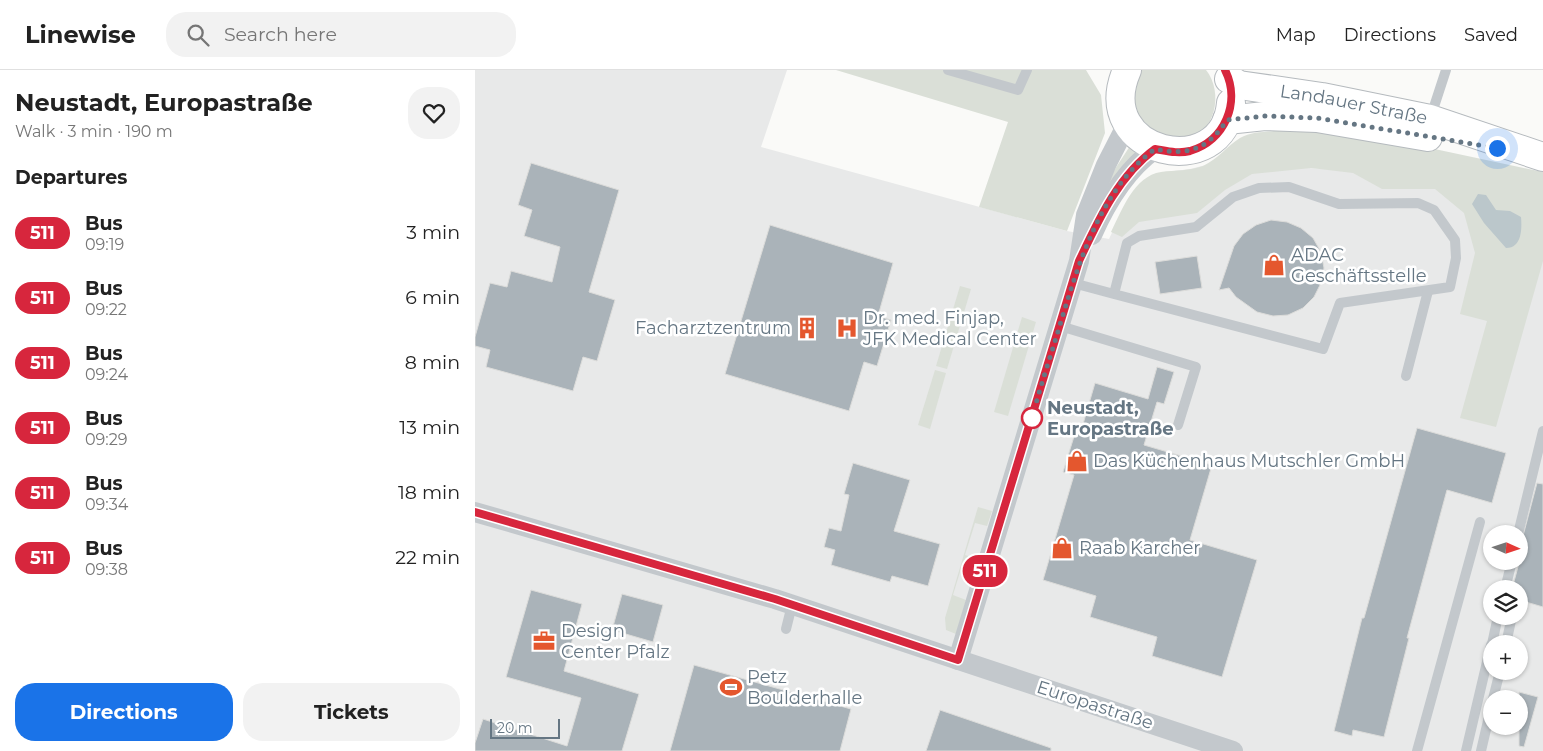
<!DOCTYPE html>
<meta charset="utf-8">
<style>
body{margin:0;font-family:Montserrat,sans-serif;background:#f2f2f2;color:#222;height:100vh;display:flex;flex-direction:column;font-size:19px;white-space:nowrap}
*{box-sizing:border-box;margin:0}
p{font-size:16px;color:#767676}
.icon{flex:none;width:28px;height:28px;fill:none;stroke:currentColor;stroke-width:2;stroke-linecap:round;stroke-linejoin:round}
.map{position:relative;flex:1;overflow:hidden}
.panel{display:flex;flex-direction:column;background:#fff;width:475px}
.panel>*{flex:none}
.badge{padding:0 10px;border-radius:16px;font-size:18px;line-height:32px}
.needle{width:32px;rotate:93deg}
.fabs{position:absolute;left:1008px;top:455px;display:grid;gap:10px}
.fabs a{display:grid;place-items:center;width:45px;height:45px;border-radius:50%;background:#fff;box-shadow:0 1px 4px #0004;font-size:25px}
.scale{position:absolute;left:15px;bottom:12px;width:70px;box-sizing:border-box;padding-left:5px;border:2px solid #657683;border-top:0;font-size:14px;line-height:18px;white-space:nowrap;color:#657683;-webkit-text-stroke:4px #fff;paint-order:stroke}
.you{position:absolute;width:25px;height:25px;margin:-12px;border:4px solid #fff;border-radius:50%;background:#1a73e8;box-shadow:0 0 0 8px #1a73e833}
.map>.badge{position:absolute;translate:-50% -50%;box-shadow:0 0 0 2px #fff}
h2{padding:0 15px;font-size:19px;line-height:45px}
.round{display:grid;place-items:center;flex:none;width:52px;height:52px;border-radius:20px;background:#f2f2f2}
.headline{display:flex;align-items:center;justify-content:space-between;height:85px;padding:0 15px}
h1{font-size:24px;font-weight:700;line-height:38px}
.cta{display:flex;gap:10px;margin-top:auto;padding:10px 15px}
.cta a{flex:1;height:58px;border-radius:20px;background:#1a73e8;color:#fff;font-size:20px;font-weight:700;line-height:58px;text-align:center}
.cta a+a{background:#f2f2f2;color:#222}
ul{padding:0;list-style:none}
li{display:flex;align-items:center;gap:15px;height:65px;padding:0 15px}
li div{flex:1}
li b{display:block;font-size:19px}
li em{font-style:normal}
li .badge{min-width:55px;font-weight:700;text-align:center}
header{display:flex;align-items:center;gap:30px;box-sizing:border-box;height:70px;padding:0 25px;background:#fff;border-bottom:1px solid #e0e0e0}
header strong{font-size:24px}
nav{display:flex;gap:28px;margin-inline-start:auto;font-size:18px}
.search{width:350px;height:45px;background:#f2f2f2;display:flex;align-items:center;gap:12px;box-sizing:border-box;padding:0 18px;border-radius:20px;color:#767676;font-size:19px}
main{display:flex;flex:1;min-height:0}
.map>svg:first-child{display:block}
.built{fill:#e8e9e9;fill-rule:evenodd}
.green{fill:#dadfd7}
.water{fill:#bbc7cb}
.building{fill:#aab3b9;stroke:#dcdcda}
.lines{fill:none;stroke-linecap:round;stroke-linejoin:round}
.primary-casing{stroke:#b5babe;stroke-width:30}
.service{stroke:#c3c8cc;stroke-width:10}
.minor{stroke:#c3c8cc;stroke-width:20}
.primary{stroke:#fff;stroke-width:28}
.line-casing{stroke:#fff;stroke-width:11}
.line{stroke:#d7263d;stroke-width:8}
.walk{stroke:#657683;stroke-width:5;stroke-dasharray:0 9}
.stop-dot{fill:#fff;stroke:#d7263d;stroke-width:2.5}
.labels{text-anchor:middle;stroke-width:5;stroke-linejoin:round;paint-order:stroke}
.street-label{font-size:18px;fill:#657683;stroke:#fff}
.poi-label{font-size:18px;fill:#657683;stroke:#fff;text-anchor:start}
.stop-label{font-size:18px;font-weight:bold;fill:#657683;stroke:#fff;text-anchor:start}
</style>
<header>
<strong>Linewise</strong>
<div class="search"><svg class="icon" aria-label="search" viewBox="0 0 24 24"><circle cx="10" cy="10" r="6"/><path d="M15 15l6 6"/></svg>Search here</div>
<nav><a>Map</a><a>Directions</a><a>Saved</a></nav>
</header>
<main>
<section class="panel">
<div class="headline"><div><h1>Neustadt, Europastraße</h1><p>Walk · 3 min · 190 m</p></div><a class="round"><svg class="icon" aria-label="heart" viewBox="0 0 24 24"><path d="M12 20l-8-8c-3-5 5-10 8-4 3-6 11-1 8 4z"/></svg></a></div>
<h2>Departures</h2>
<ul>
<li><span class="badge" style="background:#d7263d;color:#fff">511</span><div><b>Bus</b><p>09:19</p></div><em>3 min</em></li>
<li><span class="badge" style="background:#d7263d;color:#fff">511</span><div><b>Bus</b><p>09:22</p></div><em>6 min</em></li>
<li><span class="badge" style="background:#d7263d;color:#fff">511</span><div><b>Bus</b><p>09:24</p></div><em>8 min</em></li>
<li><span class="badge" style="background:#d7263d;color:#fff">511</span><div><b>Bus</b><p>09:29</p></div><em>13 min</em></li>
<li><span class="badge" style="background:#d7263d;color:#fff">511</span><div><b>Bus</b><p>09:34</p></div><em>18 min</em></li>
<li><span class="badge" style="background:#d7263d;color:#fff">511</span><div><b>Bus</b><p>09:38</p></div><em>22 min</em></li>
</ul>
<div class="cta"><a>Directions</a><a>Tickets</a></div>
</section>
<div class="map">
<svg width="1068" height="681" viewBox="0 0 1068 681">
<rect width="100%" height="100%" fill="#fafaf8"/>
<path class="built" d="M 0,0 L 312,0 L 286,77 L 592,161 L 634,169 L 644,148 L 692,102 L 715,99 L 739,93 L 1068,110 L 1068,681 L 0,681 ZM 1016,464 L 1044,464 L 1044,491 L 1016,491 ZM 1016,519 L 1044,519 L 1044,546 L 1016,546 ZM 1016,574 L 1044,574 L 1044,601 L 1016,601 ZM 1016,629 L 1044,629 L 1044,656 L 1016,656 Z"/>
<g class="green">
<polygon points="361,0 611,0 626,25 630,63 592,161 504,137 533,52"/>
<path d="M 667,0 L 731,0 C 749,22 741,66 708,69 C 701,70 692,68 684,68 L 659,41 L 658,17 Z"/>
<path d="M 798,53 L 894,65 L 1068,102 L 1068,191 L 1021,357 L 985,348 L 1012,251 L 985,244 L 1000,183 L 989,143 L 960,119 L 907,119 L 878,103 L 836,98 L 777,104 L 750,120 L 722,143 L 664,152 L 647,167 L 636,162 C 647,140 659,106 686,102 C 700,100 715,101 728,96 C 743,89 752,76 765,68 C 775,62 787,62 799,61 Z"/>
<polygon points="655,76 663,81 630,129 634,108"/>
<polygon points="485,216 496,219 472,299 461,296"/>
<polygon points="547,247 561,252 533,346 519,342"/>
<polygon points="460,300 471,303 455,359 443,355"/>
<polygon points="503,437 517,441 512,456 500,453 490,485 503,489 501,496 488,492 478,525 491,530 481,564 471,560 470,548"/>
</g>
<path class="water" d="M 1003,124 L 1011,125 L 1021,140 L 1035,141 L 1046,147 C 1047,159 1047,178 1031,178 L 1009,153 L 997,134 Z"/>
<g class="building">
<polygon points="56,93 144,120 114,222 140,230 122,291 108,287 98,321 11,297 15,280 0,276 0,267 15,213 32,217 36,201 77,212 85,177 49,166 57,140 43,135"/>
<polygon points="796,150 812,152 826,158 838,168 846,182 849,198 846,213 839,227 828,238 813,245 798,246 782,242 761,227 754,218 744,220 759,176 768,164 781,155"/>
<polygon points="295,155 418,193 403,246 416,250 402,296 389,292 374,341 250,304"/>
<polygon points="722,186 727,218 685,224 680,192"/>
<polygon points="682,297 699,302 689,334 682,332 669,375 737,395 715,470 782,490 747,607 677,586 682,567 615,547 621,526 568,510 599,405 588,402 601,360 606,361 620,313 673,329"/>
<polygon points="942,358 1031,383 1017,433 972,420 932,568 934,568 909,667 878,660 877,666 859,661 887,548 889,548"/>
<polygon points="378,393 435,410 419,461 465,474 453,516 417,506 415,512 356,495 360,480 349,477 354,458 366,461 374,425 369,424"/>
<polygon points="1062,413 1068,414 1068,537 1044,530 1044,519 1037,519 1044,493 1044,481"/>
<polygon points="56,520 107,534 89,601 164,624 147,681 0,681 0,673 8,649 92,676 106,628 31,607"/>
<polygon points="147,524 188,535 178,572 137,560"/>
<polygon points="219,595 376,639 365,681 195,681"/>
<polygon points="1044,622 1063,627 1049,677 1044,676"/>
<polygon points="465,640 576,678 576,681 451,681"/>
</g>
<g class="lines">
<g class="primary-casing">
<g id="primary">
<path d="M 652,0 C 615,85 749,114 756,33"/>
<path id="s1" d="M 754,9 L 764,15 L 847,27 L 955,49 L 1068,87"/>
<polyline points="752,50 790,46 842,48 953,67"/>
</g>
</g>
<g class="service">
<polyline points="473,0 543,20 552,0"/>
<polyline points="955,49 971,0"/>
<polyline points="598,213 639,224 652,173 664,166 721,157 758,127 784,118 814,117 864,134 943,133 959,140 980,170 981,188 975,217 865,233 848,279 639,224"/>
<polyline points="585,256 721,297 703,355"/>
<polyline points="931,306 953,221"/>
<polyline points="1043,464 1068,361"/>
<polyline points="1030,519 1037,491"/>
<polyline points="311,559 317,535"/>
<polyline points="1017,574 1023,546"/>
<polyline points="1031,574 1037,546"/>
<polyline points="1018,629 1025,601"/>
<polyline points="942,681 1005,452"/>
<polyline points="991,681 1016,575"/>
<polyline points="1006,681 1016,638"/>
</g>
<g class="minor">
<path d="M 617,165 C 631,133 652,99 680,79"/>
<polyline points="0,442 300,529 758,681"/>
<polyline points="483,590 604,191 611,145 631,95 652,54"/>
</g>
<use href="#primary" class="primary"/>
</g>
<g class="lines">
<g class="line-casing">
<path id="line" d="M 0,442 L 300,529 L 483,590 L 604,191 C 623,151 643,106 680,79 C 692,81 703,84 715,81 C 750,71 766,32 750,0"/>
</g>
<use href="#line" class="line"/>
<path class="walk" d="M 557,348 C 564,321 573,294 581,268 C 601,203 622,121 680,79 C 714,86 733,79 752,50 L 790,46 L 842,48 L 1022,78"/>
</g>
<defs>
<g id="shop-bare" transform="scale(1.725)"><path d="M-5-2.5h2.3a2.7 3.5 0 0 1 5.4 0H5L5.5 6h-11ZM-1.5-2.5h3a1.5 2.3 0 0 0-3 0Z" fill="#e4572e" stroke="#fff" stroke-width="2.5" paint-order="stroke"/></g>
<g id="building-bare" transform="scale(1.725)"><path d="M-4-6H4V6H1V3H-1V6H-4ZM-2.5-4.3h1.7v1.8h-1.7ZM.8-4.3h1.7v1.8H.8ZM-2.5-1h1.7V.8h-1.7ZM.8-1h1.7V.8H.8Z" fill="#e4572e" stroke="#fff" stroke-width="2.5" paint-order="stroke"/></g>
<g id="hospital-bare" transform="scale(1.725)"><path d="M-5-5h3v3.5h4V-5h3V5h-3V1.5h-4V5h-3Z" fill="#e4572e" stroke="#fff" stroke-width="2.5" paint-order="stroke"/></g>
<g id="office-bare" transform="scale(1.725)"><path d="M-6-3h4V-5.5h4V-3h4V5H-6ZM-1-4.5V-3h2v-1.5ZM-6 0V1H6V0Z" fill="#e4572e" stroke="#fff" stroke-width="2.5" paint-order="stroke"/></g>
<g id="stadium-bare" transform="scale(1.725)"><path d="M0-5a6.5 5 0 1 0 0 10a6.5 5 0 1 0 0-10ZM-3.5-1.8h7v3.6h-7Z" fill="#e4572e" stroke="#fff" stroke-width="2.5" paint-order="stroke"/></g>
</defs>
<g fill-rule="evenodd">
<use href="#shop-bare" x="799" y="195"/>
<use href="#building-bare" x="332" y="258"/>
<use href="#hospital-bare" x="372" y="258"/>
<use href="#shop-bare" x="602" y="391"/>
<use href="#shop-bare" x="587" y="478"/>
<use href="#office-bare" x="69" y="571"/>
<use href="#stadium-bare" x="256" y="617"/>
</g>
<circle class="stop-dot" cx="557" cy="348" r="10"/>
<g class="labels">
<g class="street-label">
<text dy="6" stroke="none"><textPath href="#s1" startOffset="128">Landauer Straße</textPath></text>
<text transform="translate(620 635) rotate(18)" y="6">Europastraße</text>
</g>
<g class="poi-label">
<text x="816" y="191">ADAC<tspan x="816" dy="21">Geschäftsstelle</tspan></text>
<text x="388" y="254">Dr. med. Finjap,<tspan x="388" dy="21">JFK Medical Center</tspan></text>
<text x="316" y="264" text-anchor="end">Facharztzentrum</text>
<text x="618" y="397">Das Küchenhaus Mutschler GmbH</text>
<text x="604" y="484">Raab Karcher</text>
<text x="86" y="567">Design<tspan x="86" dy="21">Center Pfalz</tspan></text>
<text x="272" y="613">Petz<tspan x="272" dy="21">Boulderhalle</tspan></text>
</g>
<g class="stop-label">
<text x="572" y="344">Neustadt,<tspan x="572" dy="21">Europastraße</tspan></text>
</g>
</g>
</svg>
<div class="fabs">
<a><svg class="needle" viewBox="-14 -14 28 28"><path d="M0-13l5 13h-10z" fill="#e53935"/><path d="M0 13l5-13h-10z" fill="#767676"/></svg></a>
<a><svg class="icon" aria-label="layers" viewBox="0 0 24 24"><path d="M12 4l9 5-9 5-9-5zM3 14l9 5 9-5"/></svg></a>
<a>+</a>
<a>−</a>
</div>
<div class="scale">20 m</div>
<div class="you" style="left:1022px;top:78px"></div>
<b class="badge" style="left:510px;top:501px;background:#d7263d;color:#fff">511</b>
</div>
</main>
